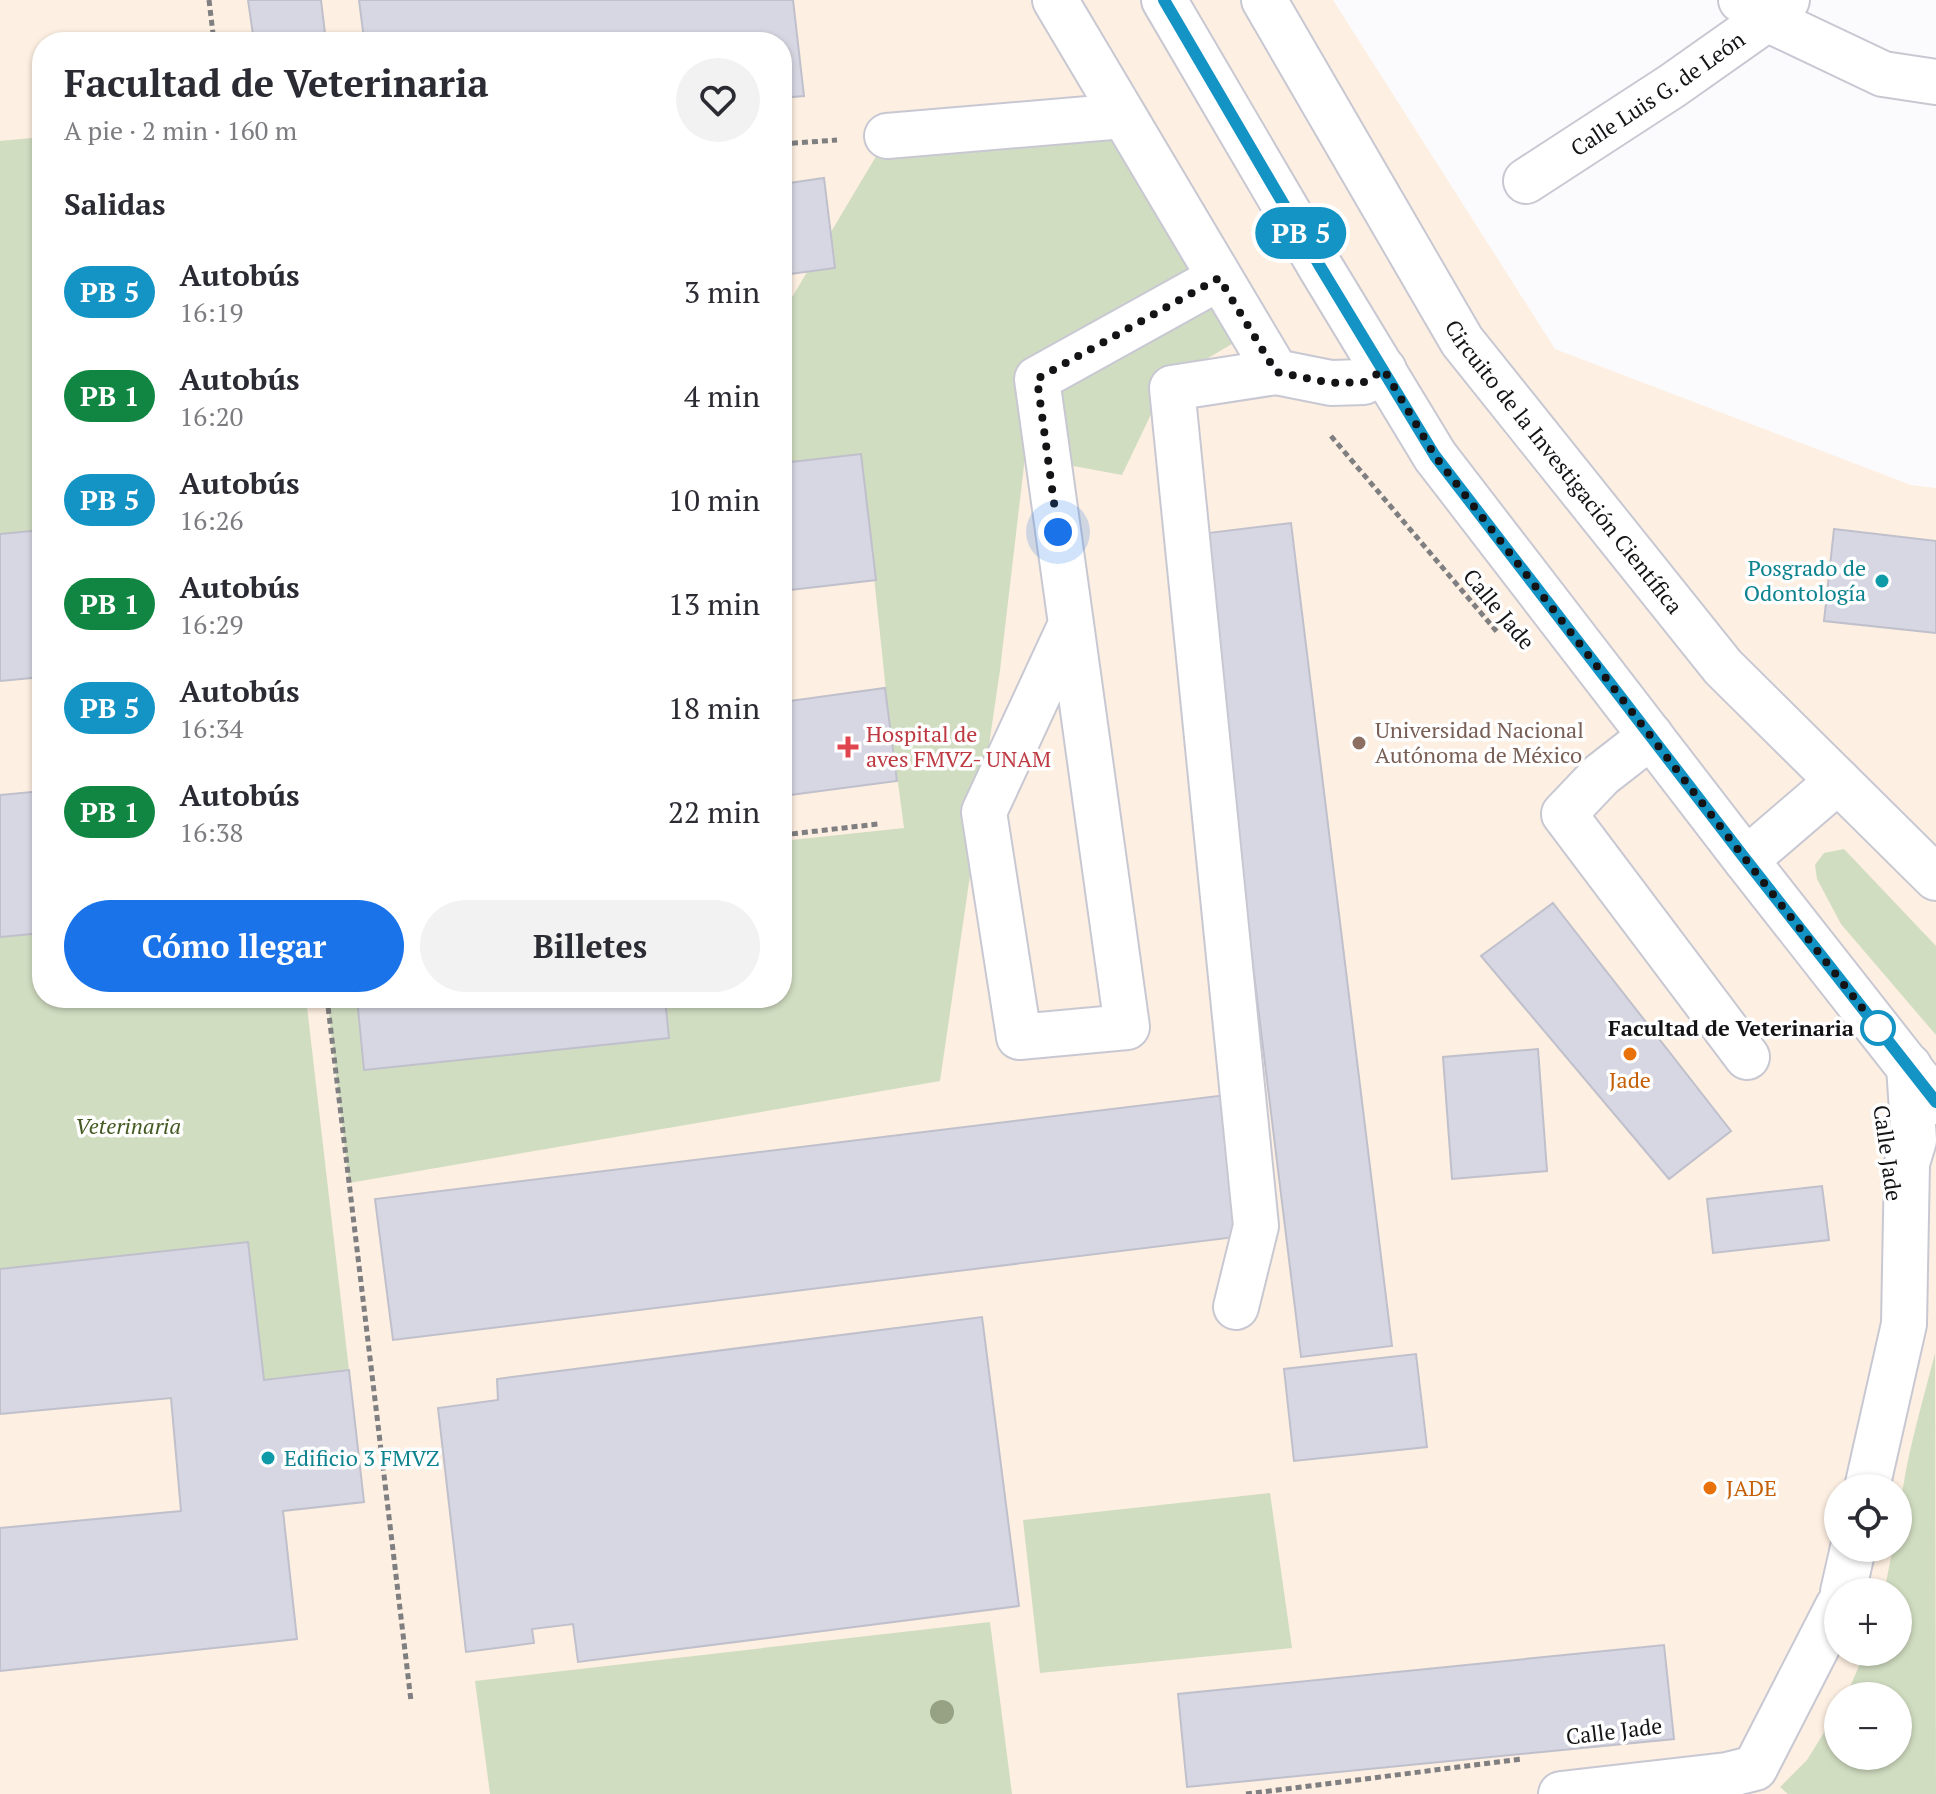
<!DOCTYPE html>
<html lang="es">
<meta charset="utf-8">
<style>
body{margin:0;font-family:"PT Serif",serif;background:#f2f2f3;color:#2b2b33;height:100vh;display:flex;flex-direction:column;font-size:30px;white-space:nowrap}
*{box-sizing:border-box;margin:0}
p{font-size:26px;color:#7c7c81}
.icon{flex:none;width:44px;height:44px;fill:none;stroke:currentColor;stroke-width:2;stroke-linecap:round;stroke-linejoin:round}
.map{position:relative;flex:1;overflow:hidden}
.side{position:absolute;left:32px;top:32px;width:760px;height:976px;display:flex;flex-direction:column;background:#fff;border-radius:32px;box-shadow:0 2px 6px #0004}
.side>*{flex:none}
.badge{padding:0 16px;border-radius:26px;font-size:28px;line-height:52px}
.tools{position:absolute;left:1824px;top:1474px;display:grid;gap:16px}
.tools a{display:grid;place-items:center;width:88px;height:88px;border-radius:50%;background:#fff;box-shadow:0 2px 6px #0004;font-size:40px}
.you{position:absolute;width:40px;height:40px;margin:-20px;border:6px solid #fff;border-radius:50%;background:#1a73e8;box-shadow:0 0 0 12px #1a73e833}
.map>.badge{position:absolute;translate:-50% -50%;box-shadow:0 0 0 4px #fff}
h2{padding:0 32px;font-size:30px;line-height:72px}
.round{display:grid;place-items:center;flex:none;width:84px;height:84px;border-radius:42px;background:#f2f2f3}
.headline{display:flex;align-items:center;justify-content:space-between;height:136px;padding:0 32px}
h1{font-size:38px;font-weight:700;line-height:60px}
.primary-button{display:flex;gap:16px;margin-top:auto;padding:16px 32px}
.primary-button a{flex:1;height:92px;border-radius:48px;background:#1a73e8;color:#fff;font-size:32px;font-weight:700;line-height:92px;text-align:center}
.primary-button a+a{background:#f2f2f3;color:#2b2b33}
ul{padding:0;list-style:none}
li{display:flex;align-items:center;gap:24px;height:104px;padding:0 32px}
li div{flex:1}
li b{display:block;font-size:30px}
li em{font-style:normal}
li .badge{min-width:88px;font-weight:700;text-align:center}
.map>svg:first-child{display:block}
.education{fill:#fdefe1;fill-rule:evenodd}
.green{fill:#d1ddc1}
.building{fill:#d7d7e3;stroke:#bfc0cb;stroke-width:2}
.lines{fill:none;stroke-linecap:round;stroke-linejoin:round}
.minor-casing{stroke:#c8c8d3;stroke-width:48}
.path{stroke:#7f7f82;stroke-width:5;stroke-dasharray:6 4;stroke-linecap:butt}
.minor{stroke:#fff;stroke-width:44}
.tree{fill:#97a285}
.line-casing{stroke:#fff;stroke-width:18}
.line{stroke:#1493c5;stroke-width:12}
.walk{stroke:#141417;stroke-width:8;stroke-dasharray:0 14.4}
.culture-dot{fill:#0f9aa8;stroke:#fff;stroke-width:3}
.education-dot{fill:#8d6e63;stroke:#fff;stroke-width:3}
.health-dot{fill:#e0444e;stroke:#fff;stroke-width:3}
.stop-dot{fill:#fff;stroke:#1493c5;stroke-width:4}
.food-dot{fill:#e8710a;stroke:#fff;stroke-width:3}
.labels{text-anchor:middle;stroke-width:7;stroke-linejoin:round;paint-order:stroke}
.street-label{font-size:22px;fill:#141417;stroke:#fff}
.culture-label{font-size:22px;fill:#0d838f;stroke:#fff;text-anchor:end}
.education-label{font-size:22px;fill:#785e54;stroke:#fff;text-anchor:start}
.health-label{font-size:22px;fill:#be3a42;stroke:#fff;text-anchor:start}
.stop-label{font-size:22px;font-weight:bold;fill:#141417;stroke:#fff;text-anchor:end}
.food-label{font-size:22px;fill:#c56008;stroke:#fff}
.park-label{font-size:22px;font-style:italic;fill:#455922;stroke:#fff}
</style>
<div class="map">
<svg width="1936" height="1794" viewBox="0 0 1936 1794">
<rect width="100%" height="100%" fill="#fbfbfd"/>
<path class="education" d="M 0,0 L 1333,0 L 1555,349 L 1911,485 L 1936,488 L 1936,1794 L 0,1794 ZM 42,42 L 782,42 L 782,998 L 42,998 ZM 1838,1488 L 1898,1488 L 1898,1548 L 1838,1548 ZM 1838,1592 L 1898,1592 L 1898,1652 L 1838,1652 ZM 1838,1696 L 1898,1696 L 1898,1756 L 1838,1756 Z"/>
<g class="green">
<polygon points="1121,122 1247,335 1166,383 1122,475 1025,457 1000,670 940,1081 349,1183 327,998 782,998 782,841 904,828 887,700 861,454 782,466 782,314 884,143"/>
<polygon points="42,137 42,530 0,534 0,141"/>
<polygon points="1844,849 1936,946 1936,1035 1841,924 1817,879 1815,865 1824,853"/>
<polygon points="42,933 42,998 306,998 349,1370 264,1380 248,1242 0,1269 0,937"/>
<path d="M 1935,1353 L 1936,1794 L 1788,1794 L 1780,1787 L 1807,1760 L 1838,1710 L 1838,1756 L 1898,1756 L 1898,1696 L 1846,1696 L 1865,1652 L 1898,1652 L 1898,1592 L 1884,1592 L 1893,1548 L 1898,1548 C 1898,1481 1919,1417 1935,1353 Z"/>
<polygon points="1270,1493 1292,1648 1040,1673 1023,1520"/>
<polygon points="990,1622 1012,1794 490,1794 475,1681"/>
</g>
<g class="building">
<polygon points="248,0 321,0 326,42 254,42"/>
<polygon points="359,0 793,0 804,96 782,98 782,42 337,42 364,39"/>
<polygon points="824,178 835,268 782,275 782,184"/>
<polygon points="861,454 876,580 782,591 782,463"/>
<polygon points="1291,523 1392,1346 1301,1357 1200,534"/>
<polygon points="1834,529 1936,541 1936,633 1824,621"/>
<polygon points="42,530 42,677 0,681 0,534"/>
<polygon points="885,688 897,781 782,796 782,702"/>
<polygon points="42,791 42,933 0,937 0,795"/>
<polygon points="1553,903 1731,1131 1669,1179 1481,956"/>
<polygon points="357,998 665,998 669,1038 364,1070"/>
<polygon points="1538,1049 1547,1171 1452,1179 1443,1057"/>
<polygon points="1226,1095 1244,1236 393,1340 375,1199"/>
<polygon points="1822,1186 1829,1240 1713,1253 1707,1199"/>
<polygon points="248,1242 264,1380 349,1370 364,1502 283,1511 297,1639 0,1671 0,1528 181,1511 171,1398 0,1414 0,1269"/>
<polygon points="982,1317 1019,1606 578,1662 573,1624 532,1629 534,1643 466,1652 438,1408 498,1400 497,1379"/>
<polygon points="1416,1354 1427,1447 1294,1461 1284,1369"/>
<polygon points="1664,1645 1674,1739 1187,1787 1178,1694"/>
</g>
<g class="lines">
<g class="minor-casing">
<g id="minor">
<polyline points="1055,0 1276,372 1331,383 1364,382 1384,370"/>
<polyline points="1164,0 1321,268 1435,456 1746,860 1936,1102"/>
<path id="s1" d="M 1264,0 L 1462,341 L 1723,667 L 1936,878"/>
<polyline points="1741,0 1767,19 1883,74 1936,82"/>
<polyline points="887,136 1123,116"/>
<path id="s2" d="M 1526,181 L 1672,86 L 1767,19 L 1787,0"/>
<polyline points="1071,624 984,812 1019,1037 1127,1027 1037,379 1219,278"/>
<polyline points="1651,736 1601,775 1564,814 1747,1057"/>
<polyline points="1746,860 1838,781"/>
<polyline points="1236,1307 1256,1226 1172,388 1276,372"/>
<polyline points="1867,1488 1904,1324 1907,1163 1914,1140 1909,1066"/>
<polyline points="1843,1592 1853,1548"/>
<polyline points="1561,1794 1727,1775 1755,1768 1838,1606"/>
</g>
</g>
<g class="path">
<polyline points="209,0 214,42"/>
<polyline points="782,144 837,140"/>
<polyline points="1331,436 1498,633"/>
<polyline points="782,835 878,824"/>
<polyline points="327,998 411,1701"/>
<polyline points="1246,1794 1522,1759"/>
</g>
<use href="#minor" class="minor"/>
</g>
<circle class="tree" cx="942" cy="1712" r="12"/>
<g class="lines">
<g class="line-casing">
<polyline id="line" points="1164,0 1321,268 1435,456 1746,860 1936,1102"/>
</g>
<use href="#line" class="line"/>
<polyline class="walk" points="1058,532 1037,379 1219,278 1276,372 1331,383 1364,382 1384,370 1435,456 1746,860 1878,1028"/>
</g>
<g class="culture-dot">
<circle cx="1882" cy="581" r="8"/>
<circle cx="268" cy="1458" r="8"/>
</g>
<circle class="education-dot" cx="1359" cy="743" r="8"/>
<path class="health-dot" d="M844 735h8v8h8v8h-8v8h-8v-8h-8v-8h8z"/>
<circle class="stop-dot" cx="1878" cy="1028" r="16"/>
<g class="food-dot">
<circle cx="1630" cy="1054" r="8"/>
<circle cx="1710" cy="1488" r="8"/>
</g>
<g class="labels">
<g class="street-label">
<text dy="8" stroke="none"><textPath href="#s2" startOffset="158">Calle Luis G. de León</textPath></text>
<text dy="8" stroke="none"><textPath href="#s1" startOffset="556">Circuito de la Investigación Científica</textPath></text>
<text transform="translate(1499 609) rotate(50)" y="8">Calle Jade</text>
<text transform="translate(1888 1153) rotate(82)" y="8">Calle Jade</text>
<text transform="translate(1614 1731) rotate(-7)" y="8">Calle Jade</text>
</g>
<g class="culture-label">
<text x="1866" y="576">Posgrado de<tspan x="1866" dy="25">Odontología</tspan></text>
<text x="284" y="1466" text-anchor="start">Edificio 3 FMVZ</text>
</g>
<g class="education-label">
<text x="1375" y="738">Universidad Nacional<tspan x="1375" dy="25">Autónoma de México</tspan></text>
</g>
<g class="health-label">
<text x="866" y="742">Hospital de<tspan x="866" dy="25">aves FMVZ- UNAM</tspan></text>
</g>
<g class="stop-label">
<text x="1854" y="1036">Facultad de Veterinaria</text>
</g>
<g class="food-label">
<text x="1630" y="1088">Jade</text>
<text x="1726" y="1496" text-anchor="start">JADE</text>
</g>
<g class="park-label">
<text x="128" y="1134">Veterinaria</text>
</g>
</g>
</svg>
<div class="tools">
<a><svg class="icon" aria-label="locate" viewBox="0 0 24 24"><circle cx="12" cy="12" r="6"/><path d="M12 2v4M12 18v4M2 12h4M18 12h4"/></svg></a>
<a>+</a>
<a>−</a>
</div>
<div class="you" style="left:1058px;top:532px"></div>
<b class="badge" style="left:1301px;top:233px;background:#1493c5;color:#fff">PB 5</b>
<section class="side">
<div class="headline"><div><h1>Facultad de Veterinaria</h1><p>A pie · 2 min · 160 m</p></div><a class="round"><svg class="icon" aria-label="heart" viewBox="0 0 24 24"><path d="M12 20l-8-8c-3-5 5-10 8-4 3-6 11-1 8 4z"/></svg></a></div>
<h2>Salidas</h2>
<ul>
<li><span class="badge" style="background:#1493c5;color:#fff">PB 5</span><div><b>Autobús</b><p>16:19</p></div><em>3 min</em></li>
<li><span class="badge" style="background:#118642;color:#fff">PB 1</span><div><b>Autobús</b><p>16:20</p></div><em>4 min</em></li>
<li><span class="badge" style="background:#1493c5;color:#fff">PB 5</span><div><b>Autobús</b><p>16:26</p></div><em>10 min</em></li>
<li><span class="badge" style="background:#118642;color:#fff">PB 1</span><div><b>Autobús</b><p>16:29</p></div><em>13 min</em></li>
<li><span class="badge" style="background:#1493c5;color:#fff">PB 5</span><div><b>Autobús</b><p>16:34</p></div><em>18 min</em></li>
<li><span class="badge" style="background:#118642;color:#fff">PB 1</span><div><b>Autobús</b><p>16:38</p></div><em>22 min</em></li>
</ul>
<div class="primary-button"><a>Cómo llegar</a><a>Billetes</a></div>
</section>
</div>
